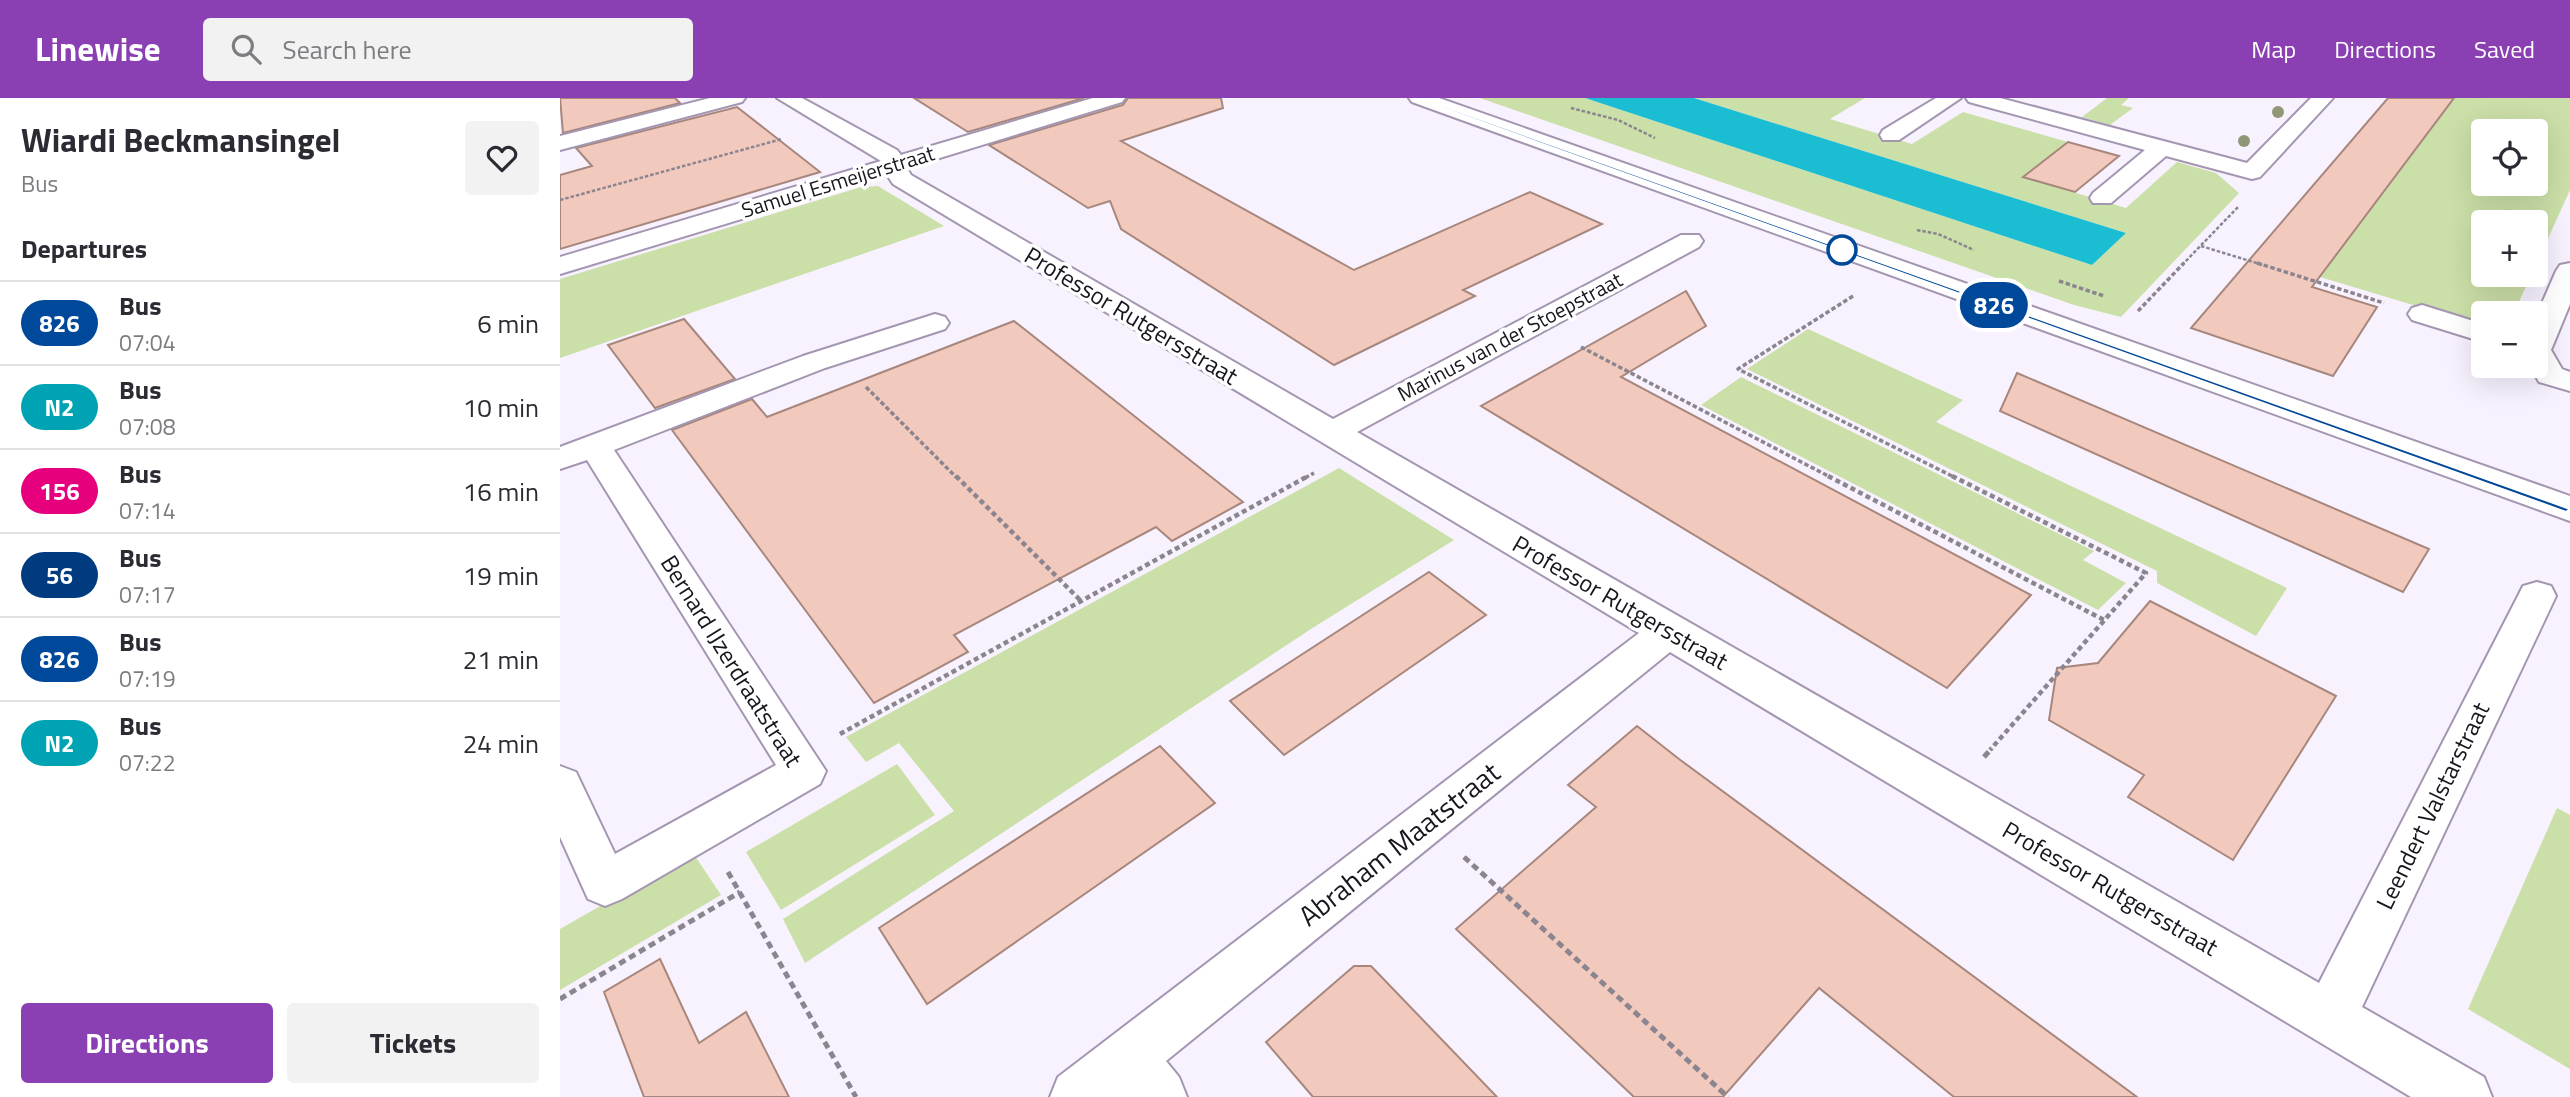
<!DOCTYPE html>
<meta charset="utf-8">
<style>
body{margin:0;font-family:"Titillium Web",sans-serif;background:#f2f2f3;color:#2b2b33;height:100vh;display:flex;flex-direction:column;font-size:26px;white-space:nowrap}
*{box-sizing:border-box;margin:0}
p{font-size:23px;color:#7c7c81}
.icon{flex:none;width:38px;height:38px;fill:none;stroke:currentColor;stroke-width:2;stroke-linecap:round;stroke-linejoin:round}
.map{position:relative;flex:1;overflow:hidden}
.side{display:flex;flex-direction:column;background:#fff;width:560px}
.side>*{flex:none}
.badge{padding:0 14px;border-radius:23px;font-size:24px;line-height:46px}
.tools{position:absolute;left:1911px;top:21px;display:grid;gap:14px}
.tools a{display:grid;place-items:center;width:77px;height:77px;border-radius:7px;background:#fff;box-shadow:0 7px 28px #0002;font-size:35px}
.map>.badge{position:absolute;translate:-50% -50%;box-shadow:0 0 0 4px #fff}
h2{padding:0 21px;font-size:26px;line-height:63px}
.round{display:grid;place-items:center;flex:none;width:74px;height:74px;border-radius:7px;background:#f2f2f3}
.headline{display:flex;align-items:center;justify-content:space-between;height:119px;padding:0 21px}
h1{font-size:33px;font-weight:700;line-height:52px}
.action{display:flex;gap:14px;margin-top:auto;padding:14px 21px}
.action a{flex:1;height:80px;border-radius:7px;background:#8a40b2;color:#fff;font-size:28px;font-weight:700;line-height:80px;text-align:center}
.action a+a{background:#f2f2f3;color:#2b2b33}
ul{padding:0;list-style:none}
li{display:flex;align-items:center;gap:21px;height:84px;padding:0 21px;border-top:2px solid #e1e1e2}
li div{flex:1}
li b{display:block;font-size:26px}
li em{font-style:normal}
li .badge{min-width:77px;font-weight:700;text-align:center}
header{display:flex;align-items:center;gap:42px;box-sizing:border-box;height:98px;padding:0 35px;background:#8a40b2;color:#fff}
header strong{font-size:33px}
nav{display:flex;gap:38px;margin-inline-start:auto;font-size:24px}
.search{width:490px;height:63px;background:#f2f2f3;display:flex;align-items:center;gap:18px;box-sizing:border-box;padding:0 24px;border-radius:7px;color:#7c7c81;font-size:26px}
main{display:flex;flex:1;min-height:0}
.map>svg:first-child{display:block}
.green{fill:#cbdfa8;fill-rule:evenodd}
.water{fill:#1abdd1}
.building{fill:#f2c9bd;stroke:#a7877d;stroke-width:2}
.lines{fill:none;stroke-linecap:round;stroke-linejoin:round}
.minor-casing{stroke:#a496b1;stroke-width:4}
.tertiary-casing{stroke:#a496b1;stroke-width:4}
.path-far3{stroke:#8b8590;stroke-width:2.5;stroke-dasharray:3.5 2;stroke-linecap:butt}
.path-far2{stroke:#8b8590;stroke-width:3.5;stroke-dasharray:4.5 2.5;stroke-linecap:butt}
.path-far1{stroke:#8b8590;stroke-width:4.5;stroke-dasharray:5 3.5;stroke-linecap:butt}
.path{stroke:#8b8590;stroke-width:5;stroke-dasharray:7 4.5;stroke-linecap:butt}
.minor{fill:#fff;fill-rule:evenodd}
.tertiary{fill:#fff;fill-rule:evenodd}
.tree{fill:#909777}
.line{fill:#004899;stroke:#fff;stroke-width:2}
.stop-dot{fill:#fff;stroke:#004899;stroke-width:3.5}
.labels{text-anchor:middle;stroke-width:7;stroke-linejoin:round;paint-order:stroke}
.far-street-label{font-size:21px;fill:#19141e;stroke:#fff}
.street-label{font-size:24px;fill:#19141e;stroke:#fff}
.near-street-label{font-size:28px;fill:#19141e;stroke:#fff}
</style>
<header>
<strong>Linewise</strong>
<div class="search"><svg class="icon" aria-label="search" viewBox="0 0 24 24"><circle cx="10" cy="10" r="6"/><path d="M15 15l6 6"/></svg>Search here</div>
<nav><a>Map</a><a>Directions</a><a>Saved</a></nav>
</header>
<main>
<section class="side">
<div class="headline"><div><h1>Wiardi Beckmansingel</h1><p>Bus</p></div><a class="round"><svg class="icon" aria-label="heart" viewBox="0 0 24 24"><path d="M12 20l-8-8c-3-5 5-10 8-4 3-6 11-1 8 4z"/></svg></a></div>
<h2>Departures</h2>
<ul>
<li><span class="badge" style="background:#004899;color:#fff">826</span><div><b>Bus</b><p>07:04</p></div><em>6 min</em></li>
<li><span class="badge" style="background:#00a3b4;color:#fff">N2</span><div><b>Bus</b><p>07:08</p></div><em>10 min</em></li>
<li><span class="badge" style="background:#e6007e;color:#fff">156</span><div><b>Bus</b><p>07:14</p></div><em>16 min</em></li>
<li><span class="badge" style="background:#003b80;color:#fff">56</span><div><b>Bus</b><p>07:17</p></div><em>19 min</em></li>
<li><span class="badge" style="background:#004899;color:#fff">826</span><div><b>Bus</b><p>07:19</p></div><em>21 min</em></li>
<li><span class="badge" style="background:#00a3b4;color:#fff">N2</span><div><b>Bus</b><p>07:22</p></div><em>24 min</em></li>
</ul>
<div class="action"><a>Directions</a><a>Tickets</a></div>
</section>
<div class="map">
<svg width="2010" height="999" viewBox="0 0 2010 999">
<rect width="100%" height="100%" fill="#f8f2fe"/>
<g class="green">
<polygon points="920,0 1025,0 1532,167 1566,135 1134,0 1305,0 1270,21 1352,46 1403,14 1508,44 1464,79 1566,110 1617,64 1656,75 1679,95 1561,219 1514,207"/>
<polygon points="1547,0 1569,0 1561,7 1573,10 1550,27 1522,19"/>
<path d="M 1894,0 L 2010,0 L 2010,92 L 1976,167 L 1976,124 L 1923,124 L 1923,177 L 1971,177 L 1954,215 L 1923,215 L 1923,228 L 1760,179 ZM 1923,33 L 1976,33 L 1976,86 L 1923,86 Z"/>
<polygon points="318,88 384,128 0,260 0,181 301,89"/>
<polygon points="1248,231 1403,302 1376,324 1727,490 1696,538 1597,485 1597,473 1187,271"/>
<polygon points="1181,279 1534,453 1523,462 1566,485 1538,512 1141,307"/>
<polygon points="779,370 894,442 754,529 245,865 223,821 394,713 339,645 306,664 286,639"/>
<polygon points="337,666 375,717 221,812 186,754"/>
<polygon points="1997,710 2010,717 2010,971 1908,911"/>
<polygon points="133,755 161,797 0,892 0,831"/>
</g>
<polygon class="water" points="1025,0 1134,0 1566,135 1532,167"/>
<g class="building">
<polygon points="0,0 115,0 120,5 3,35"/>
<polygon points="354,0 524,0 408,34"/>
<polygon points="568,0 661,0 663,10 561,43 794,172 970,94 1042,126 903,192 915,198 774,267 561,131 550,103 528,110 429,47 563,7"/>
<polygon points="1828,0 1894,0 1752,189 1817,209 1773,278 1631,230"/>
<polygon points="177,9 260,74 0,151 0,77 32,68 16,50"/>
<polygon points="1508,44 1559,58 1515,94 1463,79"/>
<polygon points="1126,193 1146,228 1061,279 1471,497 1387,590 921,308"/>
<polygon points="124,221 175,281 95,310 48,247"/>
<polygon points="454,223 683,404 612,443 596,429 394,537 408,554 314,605 112,332 192,301 207,319"/>
<polygon points="1457,275 1869,451 1843,494 1440,313"/>
<polygon points="869,474 926,517 724,657 670,603"/>
<polygon points="1590,503 1776,598 1673,762 1568,699 1584,677 1489,622 1497,570 1538,565"/>
<polygon points="1077,628 1119,661 1577,999 1394,999 1259,890 1163,999 1074,999 896,831 1036,709 1008,687"/>
<polygon points="600,648 655,705 367,906 319,830"/>
<polygon points="100,861 139,945 186,914 229,999 84,999 44,894"/>
<polygon points="794,868 811,868 937,999 753,999 706,944"/>
</g>
<g class="lines">
<g class="minor-casing">
<g id="minor">
<polygon points="150,0 185,0 182,4 0,52 0,38"/>
<polygon points="217,0 242,0 337,52 341,57 533,0 565,0 562,4 347,70 351,77 773,321 1121,137 1139,137 1143,143 1139,149 797,334 1759,885 1958,498 1963,488 1977,484 1991,488 1996,498 1802,909 1924,979 1932,999 1851,999 1110,554 606,963 619,979 627,999 490,999 498,979 1079,535 333,86 327,77 0,176 0,159 321,63"/>
<polygon points="1376,0 1401,0 1339,42 1323,42 1320,37 1323,32"/>
<polygon points="1406,0 1440,0 1687,65 1751,0 1773,0 1700,79 1692,81 1606,58 1551,105 1533,105 1530,100 1533,95 1585,52 1409,4"/>
<polygon points="2010,165 2010,206 1991,252 2002,271 2010,274 2010,293 1979,284 1970,268 1976,268 1976,219 1996,173 2000,167"/>
<polygon points="1862,207 1923,226 1923,244 1852,222 1848,216 1852,210"/>
<polygon points="375,216 385,219 389,225 385,231 265,270 54,352 266,673 260,686 62,801 45,808 28,801 0,739 0,668 16,674 55,756 216,667 27,362 0,371 0,349 243,258"/>
</g>
</g>
<g class="tertiary-casing">
<polygon id="tertiary" points="849,0 879,0 2010,398 2010,423 852,4"/>
</g>
<g class="path-far3">
<polyline points="1011,10 1058,22 1095,40"/>
<polyline points="0,102 222,41"/>
<polyline points="1357,132 1378,136 1414,152"/>
<polyline points="1641,148 1703,167"/>
<polyline points="1622,167 1679,108"/>
</g>
<g class="path-far2">
<polyline points="1697,165 1824,205"/>
<polyline points="1499,183 1544,198"/>
<polyline points="1293,198 1178,271 1396,380"/>
<polyline points="1578,213 1624,165"/>
<polyline points="1021,249 1272,380"/>
<polyline points="306,289 397,380"/>
<polyline points="745,380 754,375"/>
</g>
<g class="path-far1">
<polyline points="396,378 521,503"/>
<polyline points="1268,378 1544,522"/>
<polyline points="1392,378 1586,475 1430,652"/>
<polyline points="280,636 748,378"/>
</g>
<g class="path">
<polyline points="1424,659 1432,650"/>
<polyline points="904,759 1168,999"/>
<polyline points="168,774 296,999"/>
<polyline points="0,901 180,794"/>
</g>
<use href="#minor" class="minor"/>
<use href="#tertiary" class="tertiary"/>
</g>
<g class="tree">
<circle cx="1718" cy="14" r="6"/>
<circle cx="1684" cy="43" r="6"/>
</g>
<polygon class="line" points="855,0 861,0 2010,411 2006,414"/>
<circle class="stop-dot" cx="1282" cy="152" r="14"/>
<g class="labels">
<g class="far-street-label">
<text transform="translate(278 84) rotate(-17)" y="7">Samuel Esmeijerstraat</text>
<text transform="translate(950 239) rotate(-28)" y="7">Marinus van der Stoepstraat</text>
</g>
<g class="street-label">
<text transform="translate(571 218) rotate(31)" y="8">Professor Rutgersstraat</text>
<text transform="translate(1060 505) rotate(30)" y="8">Professor Rutgersstraat</text>
<text transform="translate(171 563) rotate(58)" y="8">Bernard IJzerdraatstraat</text>
<text transform="translate(1873 708) rotate(-64)" y="8">Leendert Valstarstraat</text>
<text transform="translate(1550 791) rotate(30)" y="8">Professor Rutgersstraat</text>
</g>
<g class="near-street-label">
<text transform="translate(839 746) rotate(-38)" y="10">Abraham Maatstraat</text>
</g>
</g>
</svg>
<div class="tools">
<a><svg class="icon" aria-label="locate" viewBox="0 0 24 24"><circle cx="12" cy="12" r="6"/><path d="M12 2v4M12 18v4M2 12h4M18 12h4"/></svg></a>
<a>+</a>
<a>−</a>
</div>
<b class="badge" style="left:1434px;top:207px;background:#004899;color:#fff">826</b>
</div>
</main>
